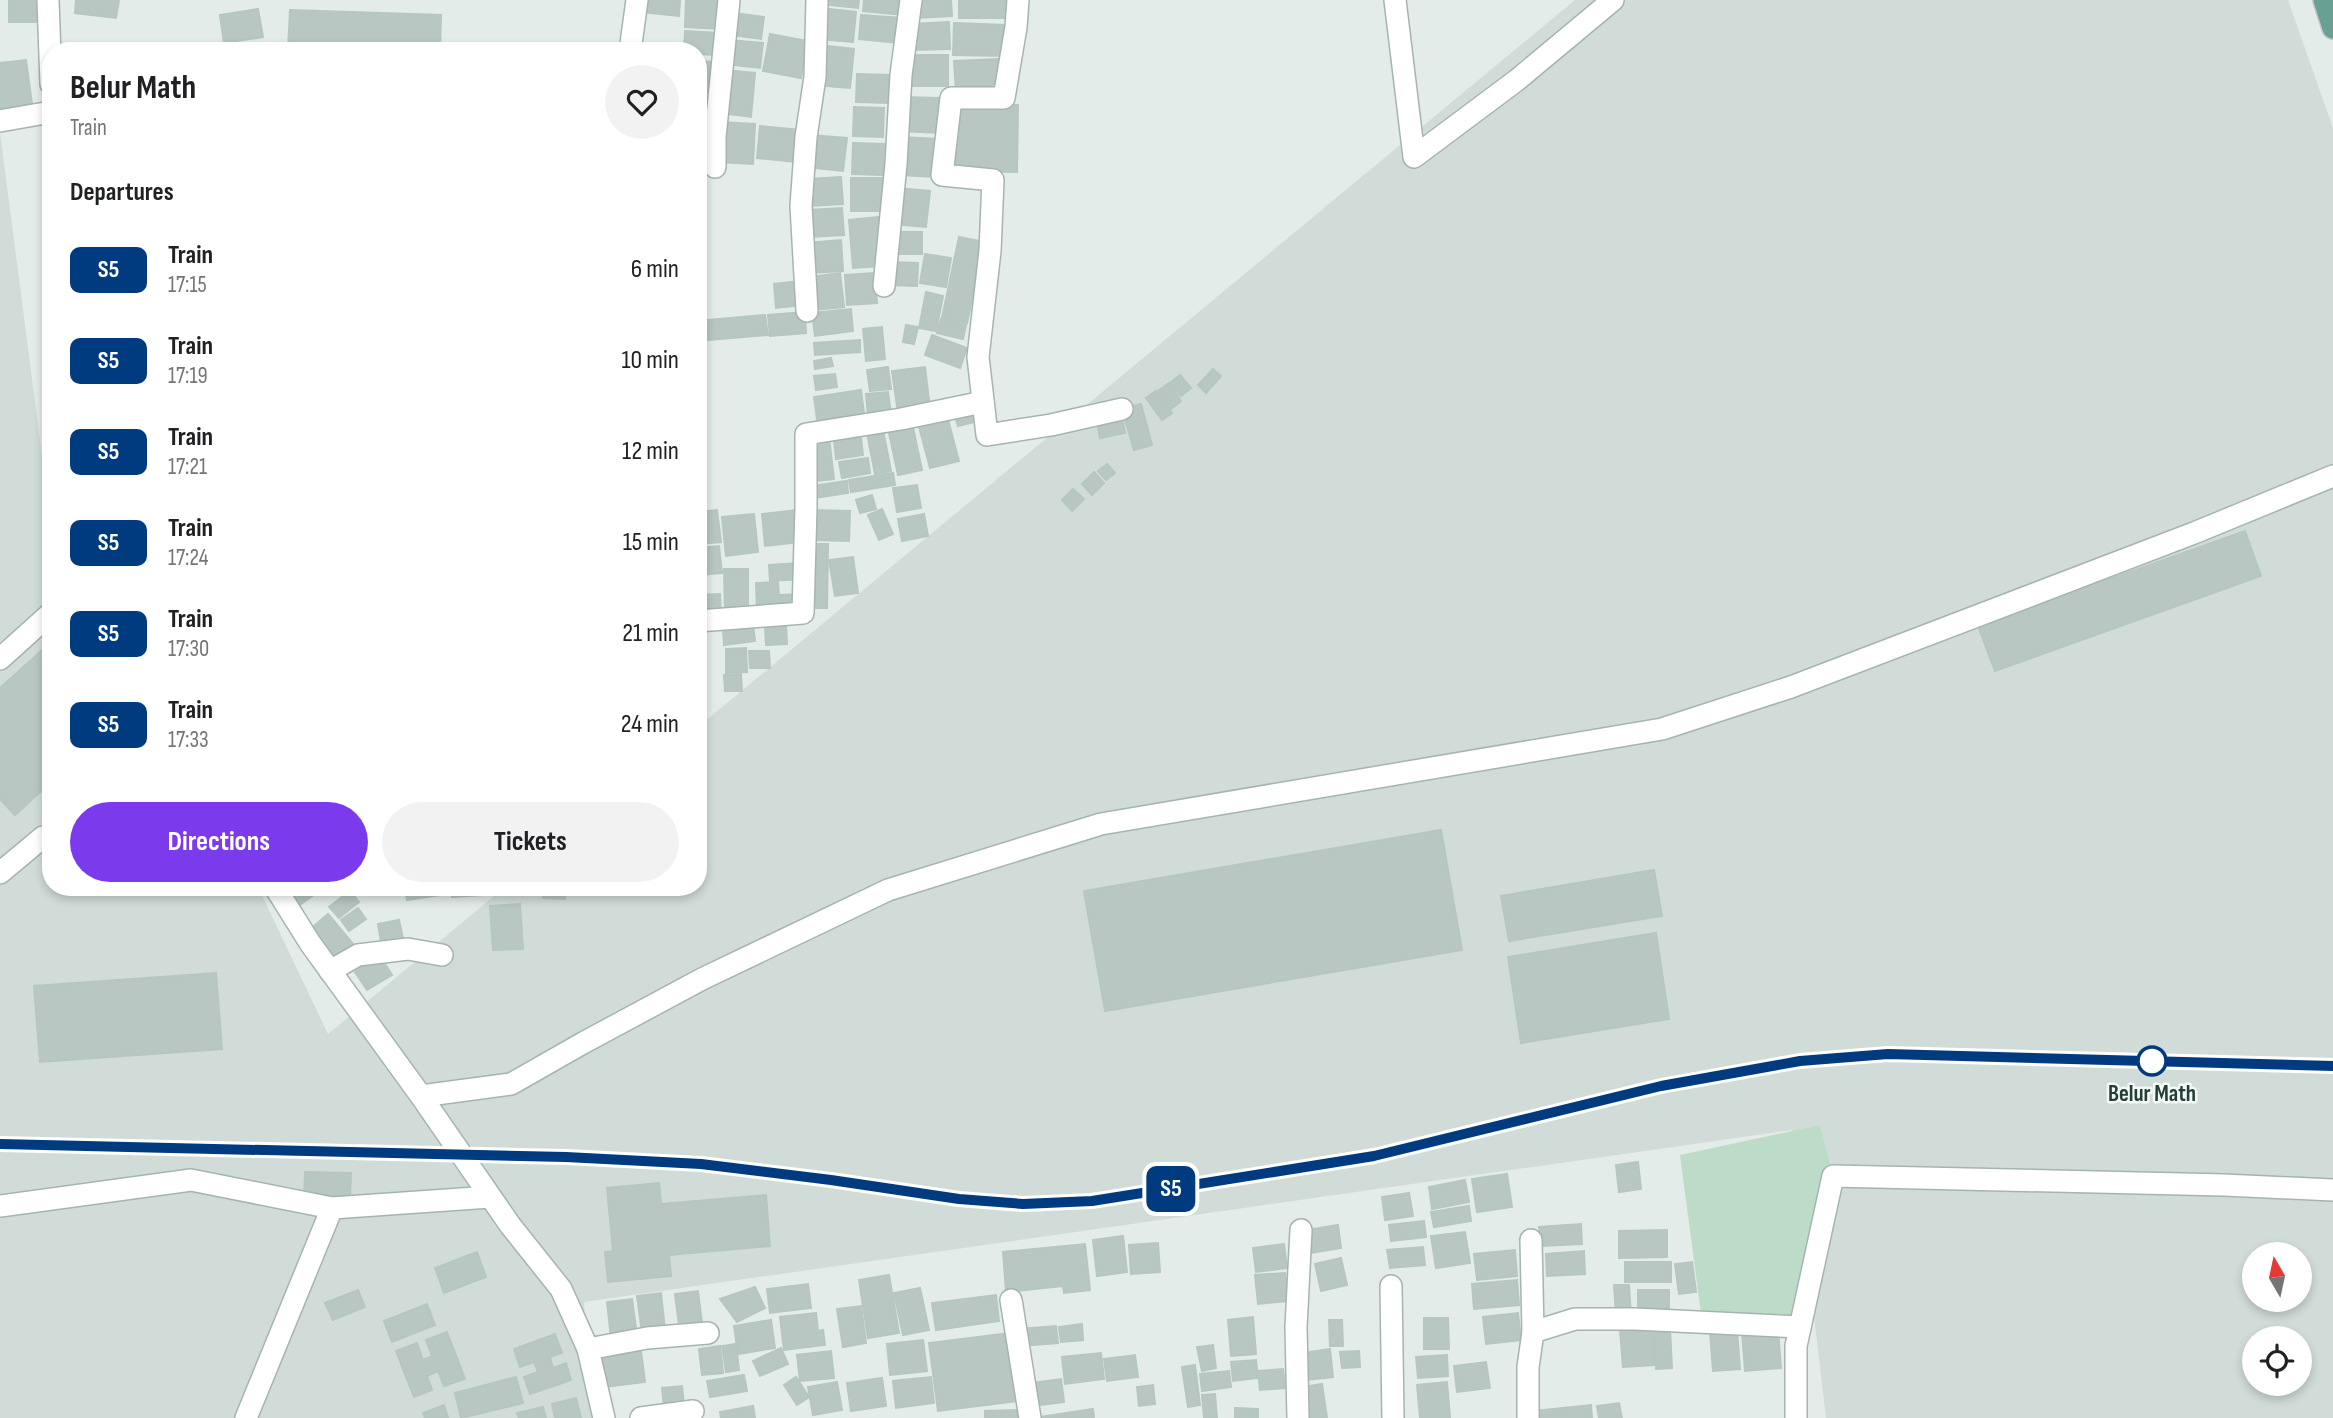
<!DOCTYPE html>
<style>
body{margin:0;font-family:"Sofia Sans Condensed",sans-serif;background:#f2f2f2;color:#202124;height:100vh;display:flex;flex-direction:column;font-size:26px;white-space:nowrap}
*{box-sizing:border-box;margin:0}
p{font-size:23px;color:#757577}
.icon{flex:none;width:38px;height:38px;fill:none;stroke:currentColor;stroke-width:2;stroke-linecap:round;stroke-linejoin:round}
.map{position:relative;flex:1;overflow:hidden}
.sheet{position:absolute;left:42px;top:42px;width:665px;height:854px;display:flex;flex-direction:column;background:#fff;border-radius:28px;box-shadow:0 4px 10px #0003}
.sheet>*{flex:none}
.badge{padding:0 14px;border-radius:10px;font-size:24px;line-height:46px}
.needle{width:46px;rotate:351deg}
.controls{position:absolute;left:2242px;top:1242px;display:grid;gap:14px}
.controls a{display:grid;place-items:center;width:70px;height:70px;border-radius:50%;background:#fff;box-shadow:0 4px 10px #0003;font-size:35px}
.map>.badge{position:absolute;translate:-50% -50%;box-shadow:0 0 0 4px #fff}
h2{padding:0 28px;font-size:26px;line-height:63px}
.round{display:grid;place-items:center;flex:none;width:74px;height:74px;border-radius:37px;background:#f2f2f2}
.summary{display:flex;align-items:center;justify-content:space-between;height:119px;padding:0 28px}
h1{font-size:33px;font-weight:700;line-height:52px}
.button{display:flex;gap:14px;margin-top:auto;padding:14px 28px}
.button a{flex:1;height:80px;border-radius:42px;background:#7c3aed;color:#fff;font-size:28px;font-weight:700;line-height:80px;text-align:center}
.button a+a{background:#f2f2f2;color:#202124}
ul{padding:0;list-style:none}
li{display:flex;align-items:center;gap:21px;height:91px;padding:0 28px}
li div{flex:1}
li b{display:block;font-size:26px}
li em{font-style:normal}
li .badge{min-width:77px;font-weight:700;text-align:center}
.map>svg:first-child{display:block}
.built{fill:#d1dcd8;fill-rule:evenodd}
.green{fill:#bddcc7}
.building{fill:#b8c7c2;stroke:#b6c6c0;stroke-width:2}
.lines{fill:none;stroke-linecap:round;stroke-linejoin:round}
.minor-casing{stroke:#a6b4b0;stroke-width:24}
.major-casing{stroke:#c1c9c7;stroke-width:24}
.minor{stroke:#fff;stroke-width:21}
.major{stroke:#69a094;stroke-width:21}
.rail{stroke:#5e7872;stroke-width:5;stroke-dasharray:14 7;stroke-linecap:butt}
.line-casing{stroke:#fff;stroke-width:16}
.line{stroke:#003b80;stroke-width:10}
.stop-dot{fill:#fff;stroke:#003b80;stroke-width:3.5}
.labels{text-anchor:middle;stroke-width:5;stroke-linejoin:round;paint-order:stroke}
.stop-label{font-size:23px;font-weight:bold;fill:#233d37;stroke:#f3f9f6}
</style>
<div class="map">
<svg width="2333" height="1418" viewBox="0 0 2333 1418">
<rect width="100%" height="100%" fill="#e3ece9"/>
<path class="built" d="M 1575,0 L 2288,0 L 2333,128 L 2333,1418 L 1826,1418 L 1792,1130 L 584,1302 L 594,1418 L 0,1418 L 0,132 L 48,502 L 51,503 L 51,887 L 258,887 L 328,1034 L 505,887 L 698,887 L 698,727 ZM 2254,1255 L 2300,1255 L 2300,1300 L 2254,1300 ZM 2254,1339 L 2300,1339 L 2300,1384 L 2254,1384 Z"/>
<polygon class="green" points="1820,1125 1833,1176 1800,1327 1702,1321 1680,1155"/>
<g class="building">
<rect x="9" y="0" width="28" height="22"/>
<polygon points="76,0 119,0 116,18 75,13"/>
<polygon points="643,0 680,0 679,16 642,12"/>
<polygon points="686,0 722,0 720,29 685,27"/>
<polygon points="821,0 859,0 858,8 821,4"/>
<polygon points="864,0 904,0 903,15 863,11"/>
<polygon points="914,0 951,0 952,16 915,18"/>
<rect x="959" y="0" width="49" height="18"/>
<polygon points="820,8 856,12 853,42 817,39"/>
<polygon points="258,9 263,37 224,43 220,15"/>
<polygon points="290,10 441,15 440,51 288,51"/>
<polygon points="734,13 764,17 761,39 731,35"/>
<polygon points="861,15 902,18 900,43 859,39"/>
<polygon points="949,22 950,49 912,50 911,24"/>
<polygon points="954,23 1005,25 1004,56 953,55"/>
<polygon points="685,31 719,33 718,55 698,54 698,51 684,51"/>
<polygon points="770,34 807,41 801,78 763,71"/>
<polygon points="728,40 763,43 760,68 726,64"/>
<polygon points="251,44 252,51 217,51 216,50"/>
<polygon points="819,45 854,49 850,88 815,85"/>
<rect x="912" y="55" width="36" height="31"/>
<polygon points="999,59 1000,87 956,90 954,61"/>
<polygon points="26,60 33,111 0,115 0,63"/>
<polygon points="698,61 714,62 712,94 698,92"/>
<polygon points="724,70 755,73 751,117 720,113"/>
<polygon points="857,74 891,75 890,103 856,102"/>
<polygon points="901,97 939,98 939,133 900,131"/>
<polygon points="698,102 711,103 709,130 698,129"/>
<polygon points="951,104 1018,105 1017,172 950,171"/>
<polygon points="854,107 884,108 883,137 853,136"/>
<polygon points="720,122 755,124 753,164 718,162"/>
<polygon points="760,126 800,130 796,162 757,158"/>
<polygon points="809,135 847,138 843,171 806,167"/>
<polygon points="901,137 939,139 937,177 899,175"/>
<rect x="698" y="139" width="12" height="35"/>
<polygon points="853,143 884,144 883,175 852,174"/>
<polygon points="841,177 843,204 809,206 807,179"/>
<polygon points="851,178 884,178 883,211 851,211"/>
<polygon points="897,188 930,191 926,227 894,224"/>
<polygon points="842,208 844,235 810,237 809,210"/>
<polygon points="878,217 882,266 853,268 849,220"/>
<rect x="892" y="232" width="30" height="22"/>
<polygon points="959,237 984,242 967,323 942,318"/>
<polygon points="841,240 843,271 810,273 808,243"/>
<polygon points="925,254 951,258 946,287 920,283"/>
<polygon points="889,262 918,263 917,286 888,285"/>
<polygon points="840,273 844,307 813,310 809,277"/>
<polygon points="875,273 877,303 847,305 845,275"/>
<polygon points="799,281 802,305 776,308 774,284"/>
<polygon points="926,292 943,296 936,331 919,328"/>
<polygon points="851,309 853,331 815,336 812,313"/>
<polygon points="805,312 806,333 770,336 768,315"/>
<polygon points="765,315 768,335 698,341 698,321"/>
<polygon points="941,319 966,325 963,339 937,333"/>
<polygon points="906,325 918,327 914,344 903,342"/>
<polygon points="882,327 885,359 866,361 863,329"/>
<polygon points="932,335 967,348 960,368 925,355"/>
<polygon points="860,340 860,352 815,355 814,343"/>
<polygon points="831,358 833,366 815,369 814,361"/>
<polygon points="888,367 891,389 870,391 867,370"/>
<polygon points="925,367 930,409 898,413 892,371"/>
<polygon points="1213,369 1221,376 1206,393 1198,385"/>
<polygon points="835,374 837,387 816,390 814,376"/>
<polygon points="1180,375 1191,388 1181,396 1170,383"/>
<polygon points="1169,383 1181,401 1171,409 1158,391"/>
<polygon points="861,390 865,421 818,427 814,397"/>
<polygon points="1156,391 1172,413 1162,420 1146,398"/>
<polygon points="888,392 891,414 868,417 866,394"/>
<polygon points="1141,404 1152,445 1134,450 1122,409"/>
<polygon points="979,407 982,420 958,426 954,413"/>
<polygon points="1121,411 1125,433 1100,438 1096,416"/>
<polygon points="946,412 959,461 930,468 917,419"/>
<polygon points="912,423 922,470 898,475 888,428"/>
<polygon points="882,425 891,471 875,474 866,428"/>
<polygon points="860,429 863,455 836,459 833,432"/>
<polygon points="829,437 834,479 815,481 810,439"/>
<polygon points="868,458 870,473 842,478 839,462"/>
<polygon points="1107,464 1115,473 1106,480 1098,471"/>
<polygon points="1094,472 1104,483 1092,495 1082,484"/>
<polygon points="893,473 895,485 851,492 849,480"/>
<polygon points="847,481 848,493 814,498 812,486"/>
<polygon points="917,485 921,508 897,512 893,488"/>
<polygon points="1073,489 1084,499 1072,511 1062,500"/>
<polygon points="872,495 876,509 860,513 856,500"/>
<polygon points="882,509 893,534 879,540 868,515"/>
<polygon points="717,510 721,542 698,544 698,512"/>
<polygon points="797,510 800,542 765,546 762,514"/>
<polygon points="813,510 850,511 849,541 812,540"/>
<polygon points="754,514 758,552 726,556 722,517"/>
<polygon points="924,514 928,536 902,541 898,519"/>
<polygon points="2245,531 2261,576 1995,671 1978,626"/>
<polygon points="807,544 828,544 827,608 806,608"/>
<polygon points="719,546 722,573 698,575 698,548"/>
<polygon points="853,557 858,593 835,596 829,560"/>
<polygon points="800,563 802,579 770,581 769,565"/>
<polygon points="724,569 748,569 748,614 725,614"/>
<polygon points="778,582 780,610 757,611 756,583"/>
<polygon points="720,594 721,617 698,619 698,595"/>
<polygon points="800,594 800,611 781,612 780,595"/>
<polygon points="753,625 755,641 724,645 723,629"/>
<polygon points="786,625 787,644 766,645 765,627"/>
<polygon points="51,642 51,782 15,815 0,799 0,688"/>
<polygon points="746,648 747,672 726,673 726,649"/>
<polygon points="749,651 769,651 770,668 750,668"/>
<polygon points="741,674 742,691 725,691 724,675"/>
<polygon points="1441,830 1462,950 1105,1011 1084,891"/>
<polygon points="1654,870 1662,916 1509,941 1501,896"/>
<polygon points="279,887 315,887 318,892 294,909"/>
<polygon points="405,887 446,887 447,894 407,900"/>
<polygon points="451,887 481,887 482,895 452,897"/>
<polygon points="487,887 518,887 518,892 487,894"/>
<polygon points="544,887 565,887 565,899 543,898"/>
<polygon points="350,891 359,902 339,918 329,907"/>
<polygon points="520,904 523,949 493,950 490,906"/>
<polygon points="358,908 366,919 349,931 341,920"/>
<polygon points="328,914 354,945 334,961 308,931"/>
<polygon points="399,920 404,943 382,948 378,924"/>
<polygon points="1656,933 1669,1019 1521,1043 1508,957"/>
<polygon points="380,956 392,975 367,990 355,972"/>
<polygon points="216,973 222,1049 40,1062 34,986"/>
<polygon points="1638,1162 1641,1189 1619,1192 1616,1165"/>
<polygon points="305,1172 351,1173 350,1199 304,1198"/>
<polygon points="1507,1174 1512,1207 1477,1212 1472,1179"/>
<polygon points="1465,1180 1469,1202 1432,1209 1429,1187"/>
<polygon points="659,1183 661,1204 766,1195 770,1246 669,1255 671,1276 608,1282 605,1252 613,1251 607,1188"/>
<polygon points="1409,1193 1413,1216 1385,1220 1382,1197"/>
<polygon points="1469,1206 1471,1221 1434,1227 1431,1212"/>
<polygon points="1424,1221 1426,1237 1391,1241 1389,1225"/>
<polygon points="1581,1224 1582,1244 1541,1246 1539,1227"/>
<polygon points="1338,1225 1341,1248 1310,1253 1307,1230"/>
<polygon points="1667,1230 1667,1257 1619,1258 1619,1231"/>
<polygon points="1465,1232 1470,1263 1436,1268 1431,1236"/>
<polygon points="1123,1236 1127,1272 1097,1276 1093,1240"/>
<polygon points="1158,1243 1160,1272 1131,1274 1129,1245"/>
<polygon points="1085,1244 1090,1290 1064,1293 1063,1286 1006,1292 1003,1252"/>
<polygon points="1284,1244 1287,1268 1256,1272 1253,1248"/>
<polygon points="1423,1247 1425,1265 1390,1268 1387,1250"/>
<polygon points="1515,1250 1517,1276 1477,1280 1474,1254"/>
<polygon points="1584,1251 1585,1274 1547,1276 1546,1254"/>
<polygon points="477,1252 486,1277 444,1293 435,1268"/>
<polygon points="1341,1258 1347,1285 1321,1291 1315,1264"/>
<rect x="1625" y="1262" width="46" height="20"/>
<polygon points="1692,1262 1696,1292 1679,1294 1675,1264"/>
<polygon points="1285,1273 1288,1301 1258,1304 1255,1275"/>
<polygon points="889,1275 899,1333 868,1338 859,1280"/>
<polygon points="1517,1280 1519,1305 1474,1309 1472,1284"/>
<polygon points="808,1284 811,1308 770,1313 767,1289"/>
<polygon points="1614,1285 1629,1285 1631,1315 1616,1315"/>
<polygon points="755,1287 765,1308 737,1322 720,1299"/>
<polygon points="920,1288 929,1330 903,1335 894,1293"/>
<polygon points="358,1290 365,1307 333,1320 325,1303"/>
<polygon points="1638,1290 1669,1290 1669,1313 1638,1314"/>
<polygon points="698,1291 702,1323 679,1325 675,1294"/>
<polygon points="661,1293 665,1330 642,1333 637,1296"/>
<polygon points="996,1295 999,1321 936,1330 932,1303"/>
<polygon points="632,1299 637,1335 611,1338 607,1302"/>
<polygon points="427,1304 435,1325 392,1342 384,1321"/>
<polygon points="861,1306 866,1343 843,1347 837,1309"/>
<polygon points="816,1313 818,1331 823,1330 825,1345 784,1350 780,1317"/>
<polygon points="1518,1313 1521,1340 1486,1344 1483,1317"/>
<polygon points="1253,1317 1256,1354 1231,1356 1228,1320"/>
<polygon points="1424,1318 1448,1318 1449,1349 1424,1349"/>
<polygon points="771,1320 775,1348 738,1354 734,1326"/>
<polygon points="1329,1320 1342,1320 1343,1346 1330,1346"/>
<polygon points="1082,1324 1083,1340 1061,1342 1059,1327"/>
<polygon points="1056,1326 1058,1343 1022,1346 1020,1329"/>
<polygon points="1652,1327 1655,1365 1623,1367 1620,1330"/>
<polygon points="1670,1329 1672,1368 1656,1369 1654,1330"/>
<polygon points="1778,1329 1781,1368 1745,1371 1742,1332"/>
<polygon points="1737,1330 1740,1369 1713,1371 1710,1332"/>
<polygon points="447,1332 465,1379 444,1386 438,1371 427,1376 432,1390 414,1397 396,1351 417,1343 423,1360 432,1356 426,1340"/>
<polygon points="1009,1333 1017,1401 938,1411 929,1343"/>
<polygon points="555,1334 562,1353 550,1357 553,1368 566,1363 571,1380 530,1394 524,1377 538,1372 534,1362 520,1367 514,1349"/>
<polygon points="923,1340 927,1371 890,1375 887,1344"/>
<polygon points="736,1344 739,1370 726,1372 722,1346"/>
<polygon points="1213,1345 1216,1368 1202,1371 1197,1347"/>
<polygon points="720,1346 723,1373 702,1375 699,1349"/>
<polygon points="781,1348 788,1364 760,1376 753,1361"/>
<polygon points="1330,1349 1333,1377 1306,1380 1303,1353"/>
<polygon points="641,1351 645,1382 598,1388 594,1358"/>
<polygon points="831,1351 834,1378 800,1381 797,1355"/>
<polygon points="1359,1351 1360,1367 1342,1368 1340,1352"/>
<polygon points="1101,1353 1104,1379 1065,1384 1062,1357"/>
<polygon points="1135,1355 1138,1377 1107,1381 1104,1359"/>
<polygon points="1447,1355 1448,1376 1418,1378 1416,1357"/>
<polygon points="1256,1360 1258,1378 1233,1381 1231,1362"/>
<polygon points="1486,1362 1490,1388 1457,1392 1454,1366"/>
<polygon points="1195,1365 1200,1405 1188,1407 1182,1367"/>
<polygon points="1283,1369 1285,1388 1260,1390 1258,1371"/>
<polygon points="1229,1371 1231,1387 1202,1391 1200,1374"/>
<polygon points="744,1375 747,1391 710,1397 707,1381"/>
<polygon points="516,1377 523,1403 461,1418 455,1393"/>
<polygon points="796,1377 809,1397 797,1405 784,1385"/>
<polygon points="931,1377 934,1403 896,1408 893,1381"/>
<polygon points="882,1378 886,1406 851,1411 847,1383"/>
<polygon points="1061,1379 1064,1402 1034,1406 1031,1383"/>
<polygon points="837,1382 842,1410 813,1415 808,1387"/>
<polygon points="1447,1382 1450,1418 1420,1418 1417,1385"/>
<polygon points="1322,1384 1327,1418 1307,1418 1303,1387"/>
<polygon points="1153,1385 1155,1404 1139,1406 1137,1387"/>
<polygon points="682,1386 684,1405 664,1408 662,1388"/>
<polygon points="1215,1394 1217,1418 1204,1418 1202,1395"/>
<polygon points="576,1398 581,1418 555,1418 552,1404"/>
<polygon points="1619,1403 1622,1418 1599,1418 1597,1406"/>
<polygon points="444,1405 448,1417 425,1418 423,1413"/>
<polygon points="1591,1405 1592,1418 1535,1418 1535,1411"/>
<polygon points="753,1406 755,1418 721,1418 720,1412"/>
<polygon points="543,1407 546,1418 519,1418 517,1413"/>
<polygon points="1235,1408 1258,1409 1258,1418 1235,1418"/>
<polygon points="1093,1409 1094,1418 1040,1417"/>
<polygon points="1022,1410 1023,1418 985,1418 985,1411"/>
</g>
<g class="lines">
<g class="minor-casing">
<g id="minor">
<polyline points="48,0 51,84"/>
<polyline points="1018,0 1016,27 1004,98 951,98 942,175 993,180 990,251 978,357 987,435 1051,425 1122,409"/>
<polyline points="1395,0 1414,157 1517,80 1613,0"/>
<polyline points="630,51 637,0"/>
<polyline points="0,121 51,112"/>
<polyline points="715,167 715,137 729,0"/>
<polyline points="884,286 896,164 901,75 911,0"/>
<polyline points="807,311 801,206 806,137 815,77 817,0"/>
<polyline points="698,621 803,613 806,507 806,434 901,419 983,402"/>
<polyline points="0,659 51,613"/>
<polyline points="0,873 43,837"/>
<polyline points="275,887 310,943 421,1096 510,1225 561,1289 588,1349 604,1418"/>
<polyline points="330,971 358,955 408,949 442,955"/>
<polyline points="421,1096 511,1084 583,1043 702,979 888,890 1101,824 1662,729 1791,687 2194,533 2333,476"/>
<polyline points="0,1206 191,1180 332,1208"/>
<polyline points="1531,1240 1533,1332"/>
<polyline points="1391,1286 1393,1418"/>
<polyline points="1011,1300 1030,1418"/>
<polyline points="588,1349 647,1338 708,1333"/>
<polyline points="246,1418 332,1208 490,1197"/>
<polyline points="641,1418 693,1411"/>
<polyline points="1298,1418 1296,1327 1301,1230"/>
<polyline points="1528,1418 1528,1367 1533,1332 1575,1319 1635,1319 1800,1327"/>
<polyline points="1796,1418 1796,1346 1833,1176 2224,1185 2333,1190"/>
</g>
</g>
<g class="major-casing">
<polyline id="major" points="2324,0 2333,28"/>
</g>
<use href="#minor" class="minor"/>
<use href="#major" class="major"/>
<polyline class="rail" points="0,1144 566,1157 701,1164 831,1180 959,1199 1023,1204 1092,1201 1374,1156 1662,1086 1800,1061 1888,1054 2333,1066"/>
</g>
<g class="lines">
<g class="line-casing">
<polyline id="line" points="0,1144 566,1157 701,1164 831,1180 959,1199 1023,1204 1092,1201 1374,1156 1661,1086 1800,1061 1888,1054 2333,1066"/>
</g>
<use href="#line" class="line"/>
</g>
<circle class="stop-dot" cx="2152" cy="1061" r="14"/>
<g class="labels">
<g class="stop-label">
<text x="2152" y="1101">Belur Math</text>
</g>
</g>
</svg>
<div class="controls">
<a><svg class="needle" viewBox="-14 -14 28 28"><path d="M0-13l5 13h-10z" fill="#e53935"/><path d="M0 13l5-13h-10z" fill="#757577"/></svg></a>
<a><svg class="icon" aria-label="locate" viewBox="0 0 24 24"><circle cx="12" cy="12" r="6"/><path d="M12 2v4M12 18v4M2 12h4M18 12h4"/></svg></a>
</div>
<b class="badge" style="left:1171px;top:1189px;background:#003b80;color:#fff">S5</b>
<section class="sheet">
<div class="summary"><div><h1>Belur Math</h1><p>Train</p></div><a class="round"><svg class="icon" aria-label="heart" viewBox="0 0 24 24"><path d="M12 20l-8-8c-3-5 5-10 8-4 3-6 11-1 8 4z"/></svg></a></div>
<h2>Departures</h2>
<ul>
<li><span class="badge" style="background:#003b80;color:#fff">S5</span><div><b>Train</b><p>17:15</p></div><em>6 min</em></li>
<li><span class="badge" style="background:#003b80;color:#fff">S5</span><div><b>Train</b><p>17:19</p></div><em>10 min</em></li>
<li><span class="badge" style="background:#003b80;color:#fff">S5</span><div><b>Train</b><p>17:21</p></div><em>12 min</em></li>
<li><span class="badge" style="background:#003b80;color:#fff">S5</span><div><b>Train</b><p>17:24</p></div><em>15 min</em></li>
<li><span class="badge" style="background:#003b80;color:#fff">S5</span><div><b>Train</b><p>17:30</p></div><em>21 min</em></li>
<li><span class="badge" style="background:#003b80;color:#fff">S5</span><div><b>Train</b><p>17:33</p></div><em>24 min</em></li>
</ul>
<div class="button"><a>Directions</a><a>Tickets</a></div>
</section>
</div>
